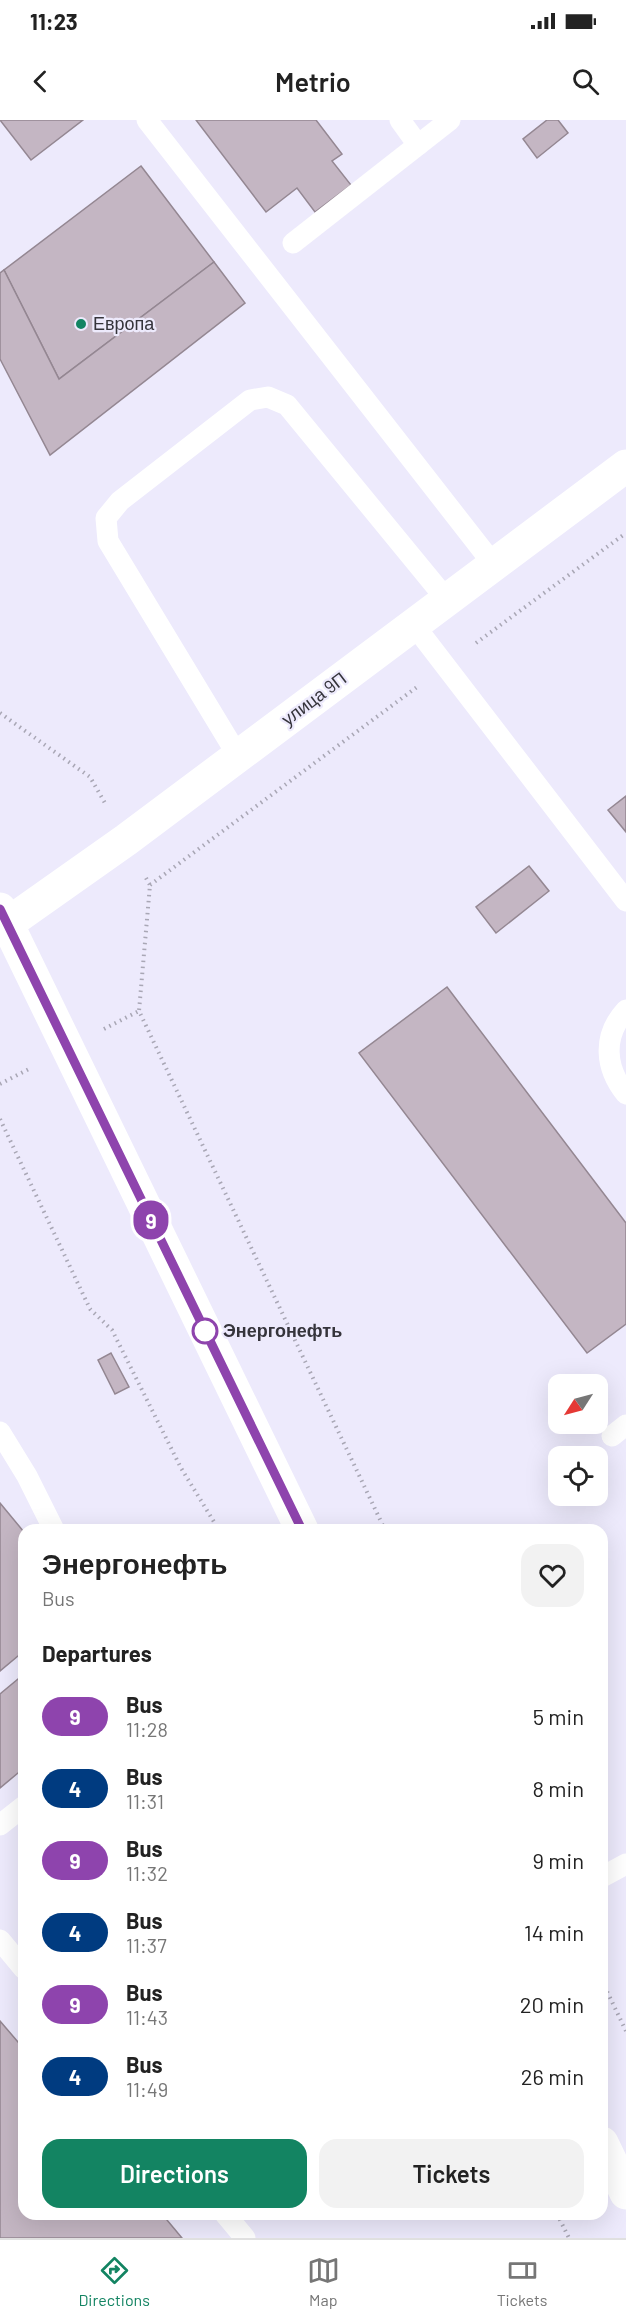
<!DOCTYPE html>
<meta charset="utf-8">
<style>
body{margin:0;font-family:Barlow,sans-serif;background:#f2f2f2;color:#222;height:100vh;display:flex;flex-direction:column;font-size:22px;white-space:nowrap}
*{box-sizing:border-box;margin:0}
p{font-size:20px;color:#767676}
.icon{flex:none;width:33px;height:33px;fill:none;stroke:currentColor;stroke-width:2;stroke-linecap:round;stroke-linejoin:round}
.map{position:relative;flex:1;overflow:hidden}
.panel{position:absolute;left:18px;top:1404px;width:590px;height:696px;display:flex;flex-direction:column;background:#fff;border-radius:18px;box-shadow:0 6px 24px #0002}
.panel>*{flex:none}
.badge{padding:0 12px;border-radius:20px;font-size:21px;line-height:39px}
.needle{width:39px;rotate:234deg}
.fabs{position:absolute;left:548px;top:1254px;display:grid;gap:12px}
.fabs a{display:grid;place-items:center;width:60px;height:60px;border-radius:12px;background:#fff;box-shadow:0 6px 24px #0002;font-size:30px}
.map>.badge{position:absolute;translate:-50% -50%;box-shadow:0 0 0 3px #fff}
h2{padding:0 24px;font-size:22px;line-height:54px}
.round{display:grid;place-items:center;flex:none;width:63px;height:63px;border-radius:18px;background:#f2f2f2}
.summary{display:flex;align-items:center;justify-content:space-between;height:102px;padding:0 24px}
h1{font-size:28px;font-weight:600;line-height:45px}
.cta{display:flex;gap:12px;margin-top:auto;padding:12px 24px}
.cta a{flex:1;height:69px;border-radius:18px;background:#138462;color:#fff;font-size:24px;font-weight:600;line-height:69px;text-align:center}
.cta a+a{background:#f2f2f2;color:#222}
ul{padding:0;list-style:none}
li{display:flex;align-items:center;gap:18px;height:72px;padding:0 24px}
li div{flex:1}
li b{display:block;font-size:22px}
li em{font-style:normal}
li .badge{min-width:66px;font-weight:700;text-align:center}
.status{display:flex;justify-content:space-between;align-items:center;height:42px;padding:0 30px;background:#fff;direction:ltr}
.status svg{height:16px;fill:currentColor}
header{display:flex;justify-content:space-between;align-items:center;height:78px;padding:0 24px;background:#fff;font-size:27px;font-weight:600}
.dock{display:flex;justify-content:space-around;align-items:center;height:84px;border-top:2px solid #e0e0e0;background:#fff;font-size:16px;color:#767676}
.dock a{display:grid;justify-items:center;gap:3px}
.dock .on{color:#138462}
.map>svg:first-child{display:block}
.building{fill:#c4b6c3;stroke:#948792;stroke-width:1.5}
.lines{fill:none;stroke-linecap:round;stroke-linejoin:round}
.path{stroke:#a9a7b5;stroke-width:4;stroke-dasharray:1.5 4.5;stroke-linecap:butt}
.service{stroke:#fff;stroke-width:21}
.minor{stroke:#fff;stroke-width:33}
.secondary{stroke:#fff;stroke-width:33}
.line-casing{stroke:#fff;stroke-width:14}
.line{stroke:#8e44ad;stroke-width:9}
.poi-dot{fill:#138462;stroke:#edeafc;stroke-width:2}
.stop-dot{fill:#fff;stroke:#8e44ad;stroke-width:3}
.labels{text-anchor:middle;stroke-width:4.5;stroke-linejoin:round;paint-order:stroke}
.poi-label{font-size:18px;fill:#35343b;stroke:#edeafc;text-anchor:start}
.street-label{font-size:18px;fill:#35343b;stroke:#edeafc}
.stop-label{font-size:18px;font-weight:bold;fill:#35343b;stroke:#edeafc;text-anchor:start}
</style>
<div class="status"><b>11:23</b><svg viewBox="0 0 49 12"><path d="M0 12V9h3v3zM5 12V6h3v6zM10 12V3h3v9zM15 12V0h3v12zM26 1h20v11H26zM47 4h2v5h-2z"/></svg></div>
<header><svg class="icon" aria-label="back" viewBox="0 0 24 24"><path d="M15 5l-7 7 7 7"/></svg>Metrio<svg class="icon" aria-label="search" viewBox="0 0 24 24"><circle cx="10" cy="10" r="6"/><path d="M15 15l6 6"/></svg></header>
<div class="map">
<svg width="626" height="2118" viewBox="0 0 626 2118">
<rect width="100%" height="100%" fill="#edeafc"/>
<g class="building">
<polygon points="0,0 83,0 31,40"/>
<polygon points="196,0 316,0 342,34 332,41 351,65 315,92 297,68 266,92"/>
<polygon points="547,0 558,0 568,13 537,38 523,19"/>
<polygon points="141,46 214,142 59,259 4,150"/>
<polygon points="214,142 245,183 50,335 0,239 0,153 4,150 59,259"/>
<polygon points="626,676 626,712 608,690"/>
<polygon points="529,746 549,771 496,813 476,787"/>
<polygon points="447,867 626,1103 626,1204 587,1233 359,933"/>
<polygon points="111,1233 129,1267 115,1274 98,1240"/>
<polygon points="0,1383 24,1412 24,1531 0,1551"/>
<polygon points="24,1554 24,1648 0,1668 0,1574"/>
<polygon points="0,1901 24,1929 24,2094 162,2094 182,2118 0,2118"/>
</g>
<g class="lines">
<g class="path">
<polyline points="476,523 626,413"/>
<polyline points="0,593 90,657 105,683"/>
<polyline points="146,758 150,765 139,891 385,1410"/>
<polyline points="150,765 417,567"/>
<polyline points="104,909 139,891"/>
<polyline points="0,964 29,949"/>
<polyline points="0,999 90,1189 112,1210 181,1348 219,1410"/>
<polyline points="602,1861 626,1911"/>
<polyline points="557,2094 569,2118"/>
</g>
<g class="service">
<polyline points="147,0 494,445"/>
<polyline points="400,0 418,25"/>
<polyline points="293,123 450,0"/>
<polyline points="414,505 626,781"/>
<polyline points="238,636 108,421 106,398 120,381 250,280 268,277 287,285 447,480"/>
<path d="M 626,890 C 602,916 605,948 626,974"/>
<polyline points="0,1312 27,1356 54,1410"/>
<polyline points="612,1316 626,1305"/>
<polyline points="0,1705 24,1686"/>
<polyline points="602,1757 626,1744"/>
<polyline points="0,1820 24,1849"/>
<polyline points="225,2094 245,2118"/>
</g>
<polyline class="minor" points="0,809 126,720 626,346"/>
<g class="secondary">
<polyline points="0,789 302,1410"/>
<polyline points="602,2023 626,2073"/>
</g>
</g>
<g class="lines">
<g class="line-casing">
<polyline id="line" points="0,789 302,1410"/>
</g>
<use href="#line" class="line"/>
</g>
<circle class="poi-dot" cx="81" cy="204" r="6"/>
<circle class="stop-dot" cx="205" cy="1211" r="12"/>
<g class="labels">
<g class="poi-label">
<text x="93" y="210">Европа</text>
</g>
<g class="street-label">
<text transform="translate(314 579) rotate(-37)" y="6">улица 9П</text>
</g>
<g class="stop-label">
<text x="223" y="1217">Энергонефть</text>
</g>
</g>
</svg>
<div class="fabs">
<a><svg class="needle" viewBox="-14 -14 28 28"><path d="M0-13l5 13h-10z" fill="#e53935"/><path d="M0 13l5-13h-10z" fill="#767676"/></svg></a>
<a><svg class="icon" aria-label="locate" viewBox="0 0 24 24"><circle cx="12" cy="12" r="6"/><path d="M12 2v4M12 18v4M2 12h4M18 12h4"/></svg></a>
</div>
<b class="badge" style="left:151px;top:1100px;background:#8e44ad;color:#fff">9</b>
<section class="panel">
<div class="summary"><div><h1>Энергонефть</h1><p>Bus</p></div><a class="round"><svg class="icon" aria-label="heart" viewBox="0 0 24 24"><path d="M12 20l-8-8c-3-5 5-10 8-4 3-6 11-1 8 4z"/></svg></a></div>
<h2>Departures</h2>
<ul>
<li><span class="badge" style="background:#8e44ad;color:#fff">9</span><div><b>Bus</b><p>11:28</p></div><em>5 min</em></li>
<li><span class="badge" style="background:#003b80;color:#fff">4</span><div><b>Bus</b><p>11:31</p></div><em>8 min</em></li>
<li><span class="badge" style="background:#8e44ad;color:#fff">9</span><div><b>Bus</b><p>11:32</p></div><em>9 min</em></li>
<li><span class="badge" style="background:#003b80;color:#fff">4</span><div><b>Bus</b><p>11:37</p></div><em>14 min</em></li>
<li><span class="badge" style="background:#8e44ad;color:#fff">9</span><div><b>Bus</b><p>11:43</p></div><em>20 min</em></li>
<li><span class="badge" style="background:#003b80;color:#fff">4</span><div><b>Bus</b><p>11:49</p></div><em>26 min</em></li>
</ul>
<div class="cta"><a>Directions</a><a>Tickets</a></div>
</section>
</div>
<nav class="dock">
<a class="on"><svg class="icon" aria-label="directions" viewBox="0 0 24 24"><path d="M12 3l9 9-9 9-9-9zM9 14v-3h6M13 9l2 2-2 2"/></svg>Directions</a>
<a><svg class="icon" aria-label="map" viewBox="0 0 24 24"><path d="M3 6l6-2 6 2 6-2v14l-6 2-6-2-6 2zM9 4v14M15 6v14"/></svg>Map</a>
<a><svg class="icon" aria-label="tickets" viewBox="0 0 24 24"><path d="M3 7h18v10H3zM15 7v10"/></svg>Tickets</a>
</nav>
